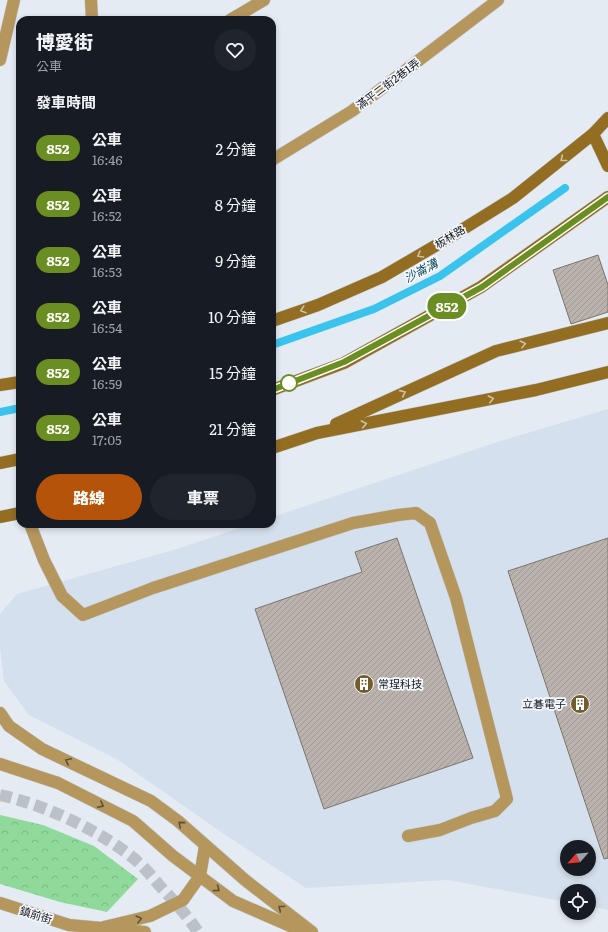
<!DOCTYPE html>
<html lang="zh-TW">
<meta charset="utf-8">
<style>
body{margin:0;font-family:Literata,"Noto Sans TC",serif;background:#20242c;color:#f1f3f6;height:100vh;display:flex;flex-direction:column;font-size:15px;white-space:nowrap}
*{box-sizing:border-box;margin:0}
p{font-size:13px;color:#9ea1a6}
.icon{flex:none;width:22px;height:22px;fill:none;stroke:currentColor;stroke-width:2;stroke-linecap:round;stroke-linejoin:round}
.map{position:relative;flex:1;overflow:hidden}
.drawer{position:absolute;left:16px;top:16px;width:260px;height:512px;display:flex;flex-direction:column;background:#171b24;border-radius:12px;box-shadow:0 2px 6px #0003}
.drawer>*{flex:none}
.badge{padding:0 8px;border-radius:13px;font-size:14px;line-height:26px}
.needle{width:26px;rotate:243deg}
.tools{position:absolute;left:560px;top:840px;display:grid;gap:8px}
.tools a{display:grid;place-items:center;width:36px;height:36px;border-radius:50%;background:#171b24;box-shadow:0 2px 6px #0003;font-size:20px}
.map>.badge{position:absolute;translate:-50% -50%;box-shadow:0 0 0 2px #fff}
h2{padding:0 20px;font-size:15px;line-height:36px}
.round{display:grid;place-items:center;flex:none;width:42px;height:42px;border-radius:21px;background:#20242c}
.head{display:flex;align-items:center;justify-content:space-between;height:68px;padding:0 20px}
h1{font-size:19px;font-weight:800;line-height:30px}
.button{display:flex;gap:8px;margin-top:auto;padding:8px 20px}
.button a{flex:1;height:46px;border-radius:24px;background:#b45309;color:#fff;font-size:16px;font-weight:800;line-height:46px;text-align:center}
.button a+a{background:#20242c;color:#f1f3f6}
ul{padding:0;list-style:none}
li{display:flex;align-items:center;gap:12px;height:56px;padding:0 20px}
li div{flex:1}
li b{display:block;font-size:15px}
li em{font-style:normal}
li .badge{min-width:44px;font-weight:700;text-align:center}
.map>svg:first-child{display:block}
.built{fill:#d4e0ed;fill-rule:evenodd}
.forest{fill:url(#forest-crowns)}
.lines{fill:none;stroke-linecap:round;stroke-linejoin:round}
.stream{stroke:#3ac4ed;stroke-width:8}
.building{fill:url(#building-hatch);stroke:#7c746f}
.secondary-tunnel{stroke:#bcc1c8;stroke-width:12;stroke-dasharray:12 6;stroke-linecap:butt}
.lane-casing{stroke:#c4c9d1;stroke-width:13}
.street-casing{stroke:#c4c9d1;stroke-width:13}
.secondary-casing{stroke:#c4c9d1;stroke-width:13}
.lane{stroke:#b5965d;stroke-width:12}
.street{stroke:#b5965d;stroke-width:12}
.secondary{stroke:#936e22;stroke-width:12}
.oneway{stroke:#cdc1a6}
.oneway2{stroke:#5e5139}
.line-casing{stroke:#fff;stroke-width:9}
.line{stroke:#6b8e23;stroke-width:6}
.stop-dot{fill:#fff;stroke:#6b8e23;stroke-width:2}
.labels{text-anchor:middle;stroke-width:3.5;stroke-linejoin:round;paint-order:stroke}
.street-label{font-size:11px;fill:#17191c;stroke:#f3f8fe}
.poi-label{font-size:11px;fill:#17191c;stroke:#f3f8fe;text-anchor:start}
.water-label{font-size:12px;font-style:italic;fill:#144c5d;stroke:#f3f8fe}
</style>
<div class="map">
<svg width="608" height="932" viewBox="0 0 608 932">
<defs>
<pattern id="forest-crowns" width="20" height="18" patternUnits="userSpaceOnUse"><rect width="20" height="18" fill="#8fda9b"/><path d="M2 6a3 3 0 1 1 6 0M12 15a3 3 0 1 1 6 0" fill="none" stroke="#7bba85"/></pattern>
<pattern id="building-hatch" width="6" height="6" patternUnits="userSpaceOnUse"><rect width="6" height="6" fill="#bab2ac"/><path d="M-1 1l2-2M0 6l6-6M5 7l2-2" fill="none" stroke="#9f9893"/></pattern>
</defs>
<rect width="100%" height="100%" fill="#e5ebf3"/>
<path class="built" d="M 608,409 L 608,910 L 589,906 L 589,891 L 567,891 L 567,902 L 448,880 L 306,888 L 221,832 L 118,760 L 29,715 L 4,681 L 0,648 L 0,614 L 17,594 L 177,549 L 251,524 L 272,524 L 272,517 L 497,442 ZM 567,847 L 589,847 L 589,869 L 567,869 Z"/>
<polygon class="forest" points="0,815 43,825 94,846 138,879 107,912 60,902 0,884"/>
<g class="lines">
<g class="stream">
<polyline points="272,345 374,309 440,276 565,188"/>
<polyline points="0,412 20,408"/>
</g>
</g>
<g class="building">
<polygon points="598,255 608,285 608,312 571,324 553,270"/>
<polygon points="397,538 473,758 324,809 255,609 362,572 355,552"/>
<polygon points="608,538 608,858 604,859 508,571"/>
</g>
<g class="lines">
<path class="secondary-tunnel" d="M 0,795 C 43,804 106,833 139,863 C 146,869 153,878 159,885 C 173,900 187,915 198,932"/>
<g class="lane-casing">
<g id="lane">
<polyline points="91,0 92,20"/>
<polyline points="230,20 264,0"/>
<polyline points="272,160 352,111 498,0"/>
<polyline points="30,524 44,560 62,596 83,615 153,588 353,523 398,515 416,513 430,523 456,598 507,799 495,811 471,818 440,830 408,836"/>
<polyline points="104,927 150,916 183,900 200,876 205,846"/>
</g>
</g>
<g class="street-casing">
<g id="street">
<polyline points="0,60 14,0"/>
<polyline points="0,713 9,726 42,749 151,801 178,821 245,880 312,932"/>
<polyline points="0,764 58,783 133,821 173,856 233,901 304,932"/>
<polyline points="0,903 69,925 145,932"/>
</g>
</g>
<g class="secondary-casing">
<g id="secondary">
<polyline points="593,134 608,166"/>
<polyline points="272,321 318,305 382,277 447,239 513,198 593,134 608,118"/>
<polyline points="0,385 20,382"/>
<polyline points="272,390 344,363 481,287 608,197"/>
<polyline points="336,424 496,351 608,323"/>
<polyline points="272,448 317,433 536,390 608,372"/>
<polyline points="0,463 20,459"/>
<polyline points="0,517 20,513"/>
</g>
</g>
<use href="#lane" class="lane"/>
<use href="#street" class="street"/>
<use href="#secondary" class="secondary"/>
</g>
<defs><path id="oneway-chevron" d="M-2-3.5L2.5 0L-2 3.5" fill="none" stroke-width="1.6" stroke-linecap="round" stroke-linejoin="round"/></defs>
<g class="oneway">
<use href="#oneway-chevron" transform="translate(563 159) rotate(141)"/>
<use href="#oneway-chevron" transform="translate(420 255) rotate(150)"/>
<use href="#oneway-chevron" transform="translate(303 310) rotate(161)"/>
<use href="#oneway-chevron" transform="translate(523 344) rotate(-14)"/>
<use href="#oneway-chevron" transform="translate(403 393) rotate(-24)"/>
<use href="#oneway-chevron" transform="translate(491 399) rotate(-11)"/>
<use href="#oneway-chevron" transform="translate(364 424) rotate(-11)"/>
</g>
<g class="oneway2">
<use href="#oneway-chevron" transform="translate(68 761) rotate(-155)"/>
<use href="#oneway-chevron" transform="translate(101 805) rotate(27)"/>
<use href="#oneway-chevron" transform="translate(181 824) rotate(-139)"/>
<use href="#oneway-chevron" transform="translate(217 889) rotate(37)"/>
<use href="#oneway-chevron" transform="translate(281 908) rotate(-142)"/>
<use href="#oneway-chevron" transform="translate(139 919) rotate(-14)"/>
</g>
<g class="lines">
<g class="line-casing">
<polyline id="line" points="272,390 344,362 482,287 608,197"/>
</g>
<use href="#line" class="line"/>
</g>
<defs>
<g id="building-disc" transform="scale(1)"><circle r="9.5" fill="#715d2c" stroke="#f3f8fe"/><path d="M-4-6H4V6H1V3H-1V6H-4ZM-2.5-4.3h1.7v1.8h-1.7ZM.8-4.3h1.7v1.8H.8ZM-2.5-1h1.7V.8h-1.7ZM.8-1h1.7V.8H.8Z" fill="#fff"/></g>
</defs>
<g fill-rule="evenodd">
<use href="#building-disc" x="364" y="684"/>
<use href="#building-disc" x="580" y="704"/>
</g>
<circle class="stop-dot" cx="289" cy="383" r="8"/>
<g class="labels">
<g class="street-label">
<text transform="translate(388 84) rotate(-37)" y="4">滿平二街2巷1弄</text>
<text transform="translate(450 237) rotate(-31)" y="4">板林路</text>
<text transform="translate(36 915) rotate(17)" y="4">鎮前街</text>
</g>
<g class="poi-label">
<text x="378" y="688">常珵科技</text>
<text x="566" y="708" text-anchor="end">立碁電子</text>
</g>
<g class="water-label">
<text transform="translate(421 271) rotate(-28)" y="4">沙崙溝</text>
</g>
</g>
</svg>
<div class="tools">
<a><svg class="needle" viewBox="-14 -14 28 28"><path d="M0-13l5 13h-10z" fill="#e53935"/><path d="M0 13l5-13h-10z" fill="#9ea1a6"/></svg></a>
<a><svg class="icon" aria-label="locate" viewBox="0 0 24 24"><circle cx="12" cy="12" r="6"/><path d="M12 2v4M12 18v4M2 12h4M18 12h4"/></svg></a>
</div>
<b class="badge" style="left:447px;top:306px;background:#6b8e23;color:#fff">852</b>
<section class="drawer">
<div class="head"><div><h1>博愛街</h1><p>公車</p></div><a class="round"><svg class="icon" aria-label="heart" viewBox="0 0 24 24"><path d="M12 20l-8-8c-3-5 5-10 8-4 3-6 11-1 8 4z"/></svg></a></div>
<h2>發車時間</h2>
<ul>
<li><span class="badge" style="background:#6b8e23;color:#fff">852</span><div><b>公車</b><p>16:46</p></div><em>2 分鐘</em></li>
<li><span class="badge" style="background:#6b8e23;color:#fff">852</span><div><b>公車</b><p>16:52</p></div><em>8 分鐘</em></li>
<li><span class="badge" style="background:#6b8e23;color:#fff">852</span><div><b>公車</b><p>16:53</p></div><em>9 分鐘</em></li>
<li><span class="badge" style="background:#6b8e23;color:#fff">852</span><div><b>公車</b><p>16:54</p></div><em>10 分鐘</em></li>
<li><span class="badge" style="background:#6b8e23;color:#fff">852</span><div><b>公車</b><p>16:59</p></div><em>15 分鐘</em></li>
<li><span class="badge" style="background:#6b8e23;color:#fff">852</span><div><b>公車</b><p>17:05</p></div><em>21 分鐘</em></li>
</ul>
<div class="button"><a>路線</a><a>車票</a></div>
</section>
</div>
